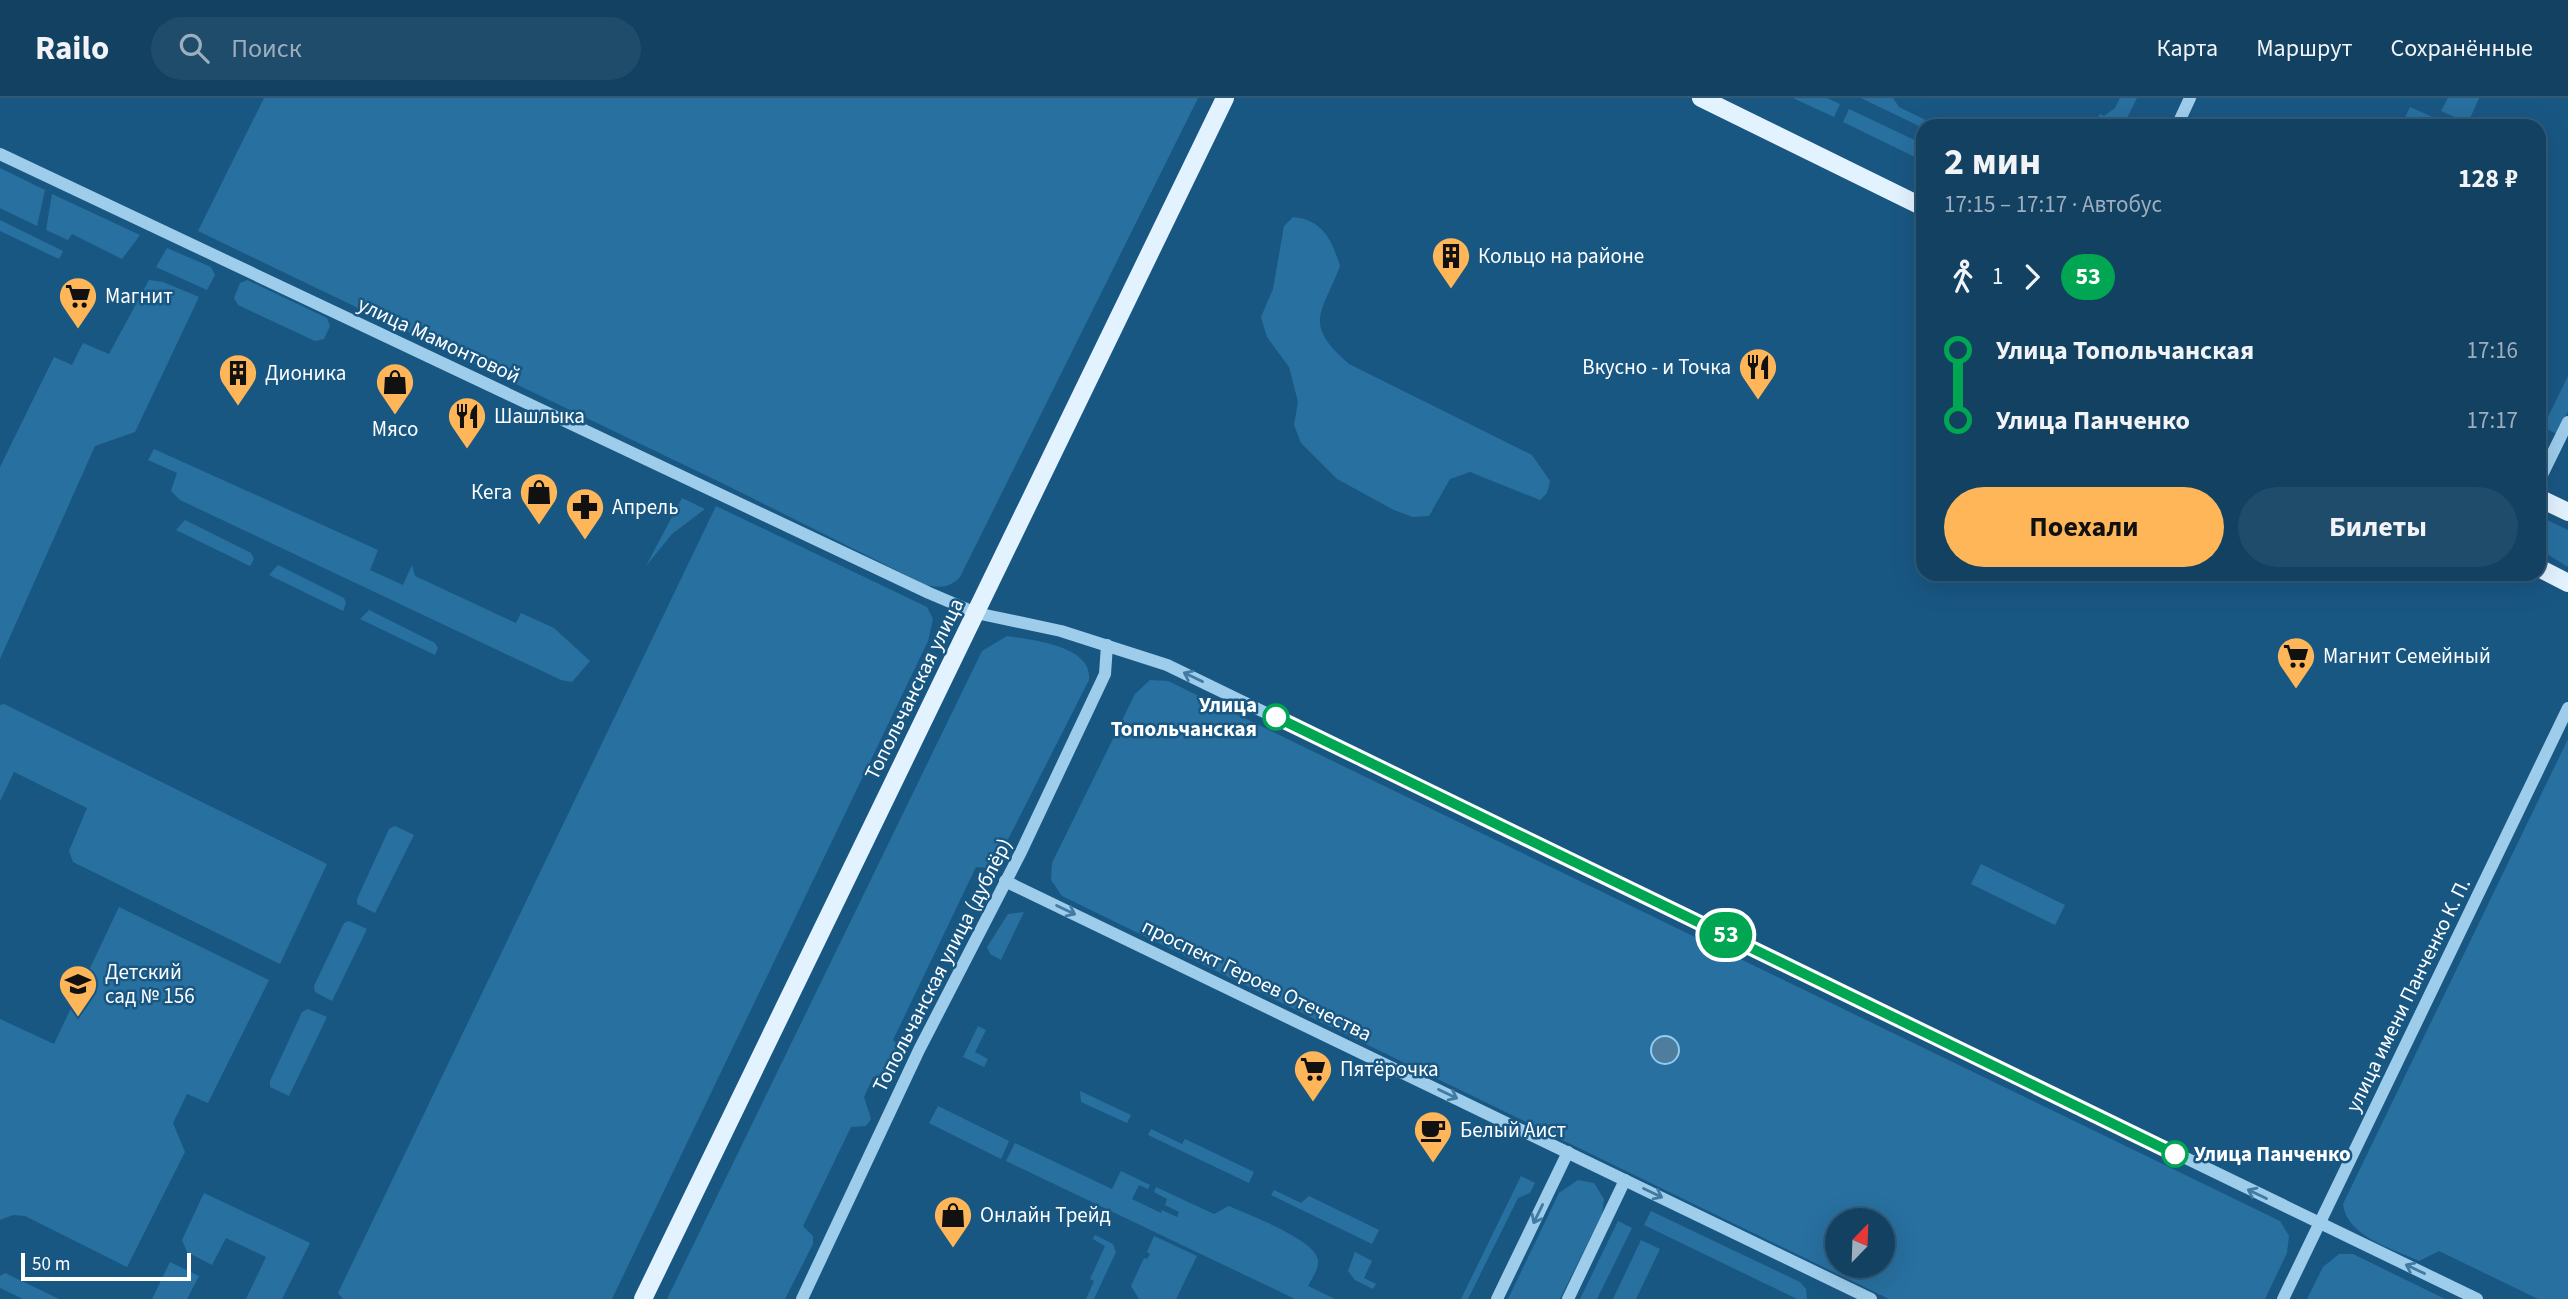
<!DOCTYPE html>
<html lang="ru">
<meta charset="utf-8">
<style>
body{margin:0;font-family:"Source Sans 3",sans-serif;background:#204c6b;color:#f1f3f6;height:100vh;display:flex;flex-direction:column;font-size:26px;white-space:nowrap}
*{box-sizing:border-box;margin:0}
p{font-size:23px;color:#9dafbe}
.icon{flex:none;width:38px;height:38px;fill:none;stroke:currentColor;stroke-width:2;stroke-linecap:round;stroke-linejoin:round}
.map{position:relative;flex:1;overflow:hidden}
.side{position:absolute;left:1916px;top:21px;width:630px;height:462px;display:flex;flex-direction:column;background:#134162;border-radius:21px;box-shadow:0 7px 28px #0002,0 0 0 2px #325a77}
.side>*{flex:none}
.badge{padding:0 14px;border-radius:23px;font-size:24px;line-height:46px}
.needle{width:46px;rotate:23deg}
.fabs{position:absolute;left:1825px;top:1110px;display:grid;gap:14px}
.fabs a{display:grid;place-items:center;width:70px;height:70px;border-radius:50%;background:#134162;box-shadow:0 7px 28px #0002,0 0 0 2px #325a77;font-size:35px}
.scale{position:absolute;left:21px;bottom:18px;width:170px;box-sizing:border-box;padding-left:7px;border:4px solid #fff;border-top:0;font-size:19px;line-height:24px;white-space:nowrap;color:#fff;-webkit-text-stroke:5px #195783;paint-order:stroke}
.map>.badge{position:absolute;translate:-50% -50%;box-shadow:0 0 0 4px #fff}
.legs{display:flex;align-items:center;gap:10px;height:77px;padding:0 28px;font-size:23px}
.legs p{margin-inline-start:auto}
.headline{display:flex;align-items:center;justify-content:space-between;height:119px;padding:0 28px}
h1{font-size:38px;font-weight:700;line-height:52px}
.cta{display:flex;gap:14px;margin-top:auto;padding:14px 28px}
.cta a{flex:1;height:80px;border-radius:42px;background:#feb659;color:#111;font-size:28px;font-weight:700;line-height:80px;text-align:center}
.cta a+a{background:#204c6b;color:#f1f3f6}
ul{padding:0 28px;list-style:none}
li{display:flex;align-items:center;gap:24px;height:70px;font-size:26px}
li i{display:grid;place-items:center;width:10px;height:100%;margin:0 9px;background:currentColor}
li i::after{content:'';width:18px;height:18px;margin:-9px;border:5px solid;border-radius:50%;background:#134162}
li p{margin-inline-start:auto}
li:first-child i{background:linear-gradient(#0000 50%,currentColor 0)}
li:last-child i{background:linear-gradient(currentColor 50%,#0000 0)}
header{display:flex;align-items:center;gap:42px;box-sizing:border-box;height:98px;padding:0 35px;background:#134162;border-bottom:2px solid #325a77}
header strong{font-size:33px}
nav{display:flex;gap:38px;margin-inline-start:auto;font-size:24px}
.search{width:490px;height:63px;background:#204c6b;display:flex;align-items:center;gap:18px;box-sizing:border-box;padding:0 24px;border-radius:38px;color:#9dafbe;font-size:26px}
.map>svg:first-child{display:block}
.green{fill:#2870a0;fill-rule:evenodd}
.water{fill:#4f7d9d;stroke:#91caee;stroke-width:2}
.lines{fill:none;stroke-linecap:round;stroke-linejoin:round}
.minor{stroke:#9ecdeb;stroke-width:12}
.major{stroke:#e3f2ff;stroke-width:18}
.oneway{stroke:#417aa2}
.line-1-casing{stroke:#fff;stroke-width:16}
.line-1{stroke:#00a651;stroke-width:10}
.stop-1-dot{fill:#fff;stroke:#00a651;stroke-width:3.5}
.labels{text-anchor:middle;stroke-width:5;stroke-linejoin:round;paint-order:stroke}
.poi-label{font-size:21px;fill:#fff;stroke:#195783;text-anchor:start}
.street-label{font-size:21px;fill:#fff;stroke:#195783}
.stop-label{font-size:21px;font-weight:bold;fill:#fff;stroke:#195783;text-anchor:end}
</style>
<header>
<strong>Railo</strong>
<div class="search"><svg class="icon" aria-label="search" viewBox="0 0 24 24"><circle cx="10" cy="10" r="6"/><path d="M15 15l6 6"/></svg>Поиск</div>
<nav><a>Карта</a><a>Маршрут</a><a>Сохранённые</a></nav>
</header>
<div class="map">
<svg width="2568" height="1201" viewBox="0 0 2568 1201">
<rect width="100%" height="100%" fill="#195783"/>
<g class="green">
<path d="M 264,0 L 1198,0 L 960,479 C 950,490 940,490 926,487 L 726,387 L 198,133 Z"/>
<polygon points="1793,0 1827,0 1840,6 1834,19"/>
<polygon points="1861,0 1893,0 1899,9 1938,28 1923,30"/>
<polygon points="2120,0 2137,0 2123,28 2093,28 2100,16 2104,18 2115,10"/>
<polygon points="2448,0 2479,0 2468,25 2441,13"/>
<polygon points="2410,9 2453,28 2401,28"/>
<polygon points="1849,11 1923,46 1923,63 1843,24"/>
<polygon points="0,70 45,92 37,128 0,110"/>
<polygon points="52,96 140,137 122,161 72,136 68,142 46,132"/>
<path d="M 1293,119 C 1323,122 1332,142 1340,168 C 1322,216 1302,225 1349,266 L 1532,357 L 1550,383 L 1547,395 L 1540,402 L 1470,374 L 1450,381 L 1429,418 L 1413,419 L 1394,412 L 1337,381 L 1301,345 L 1294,327 L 1298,304 L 1289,269 L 1267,239 L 1261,219 L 1273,191 L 1284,128 Z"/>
<polygon points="0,122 63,153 59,161 0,133"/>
<polygon points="167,150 211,169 215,177 207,192 156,169"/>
<polygon points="149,182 163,184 199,199 135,334 95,348 0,561 0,369 54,259 72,267 83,245 109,256"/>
<polygon points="247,182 327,220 330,228 324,241 315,243 238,207 234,200 240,185"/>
<polygon points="2568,278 2568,313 2557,336 2543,329"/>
<polygon points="154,351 378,452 370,472 403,487 412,467 415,478 516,525 521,515 554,530 590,563 572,584 561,582 180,402 171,393 177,375 148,362"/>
<polygon points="682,400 705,411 672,436 646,468"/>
<polygon points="716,408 927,509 933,521 928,543 612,1201 343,1201 338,1195"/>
<polygon points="2539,418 2568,432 2568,469 2539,451"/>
<polygon points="185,422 251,455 254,461 250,468 176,432"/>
<polygon points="278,467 344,500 346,505 343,513 269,477"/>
<polygon points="369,512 435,545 438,550 435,557 360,521"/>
<path d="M 1007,538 C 1032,542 1093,548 1089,582 L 996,765 L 986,770 L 976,769 L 893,942 L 902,951 L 902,959 L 894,974 L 873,979 L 864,999 L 871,1021 L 866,1028 L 851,1029 L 803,1128 L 813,1138 L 813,1146 L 785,1201 L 667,1201 L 982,553 Z"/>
<path d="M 1150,582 L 1168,583 L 2280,1123 L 2289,1138 L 2287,1155 L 2265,1201 L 1889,1201 L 1062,798 L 1051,782 L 1052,765 L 1135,596 ZM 1838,1122 L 1883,1122 L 1883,1167 L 1838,1167 Z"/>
<polygon points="4,606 327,766 280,866 73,764 69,753 87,710 14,674 0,703 0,607"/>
<path d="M 2568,641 L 2568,1201 L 2538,1201 L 2439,1153 L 2419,1163 C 2392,1150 2347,1139 2343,1106 Z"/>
<polygon points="395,728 414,737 375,815 357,806 357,801 389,731"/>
<polygon points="1981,766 2065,807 2055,827 1971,786"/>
<polygon points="119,809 269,882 208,1005 187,996 173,1025 185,1054 127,1169 25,1118 13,1117 0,1122 0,921 54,946"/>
<polygon points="1024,814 1001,862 990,856 987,849 1008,816"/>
<polygon points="349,823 367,831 332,903 315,894 314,888 344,825"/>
<polygon points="308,911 327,919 289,998 270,989 270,983 302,914"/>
<polygon points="978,928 986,932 975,954 988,961 984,969 963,959"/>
<polygon points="1080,993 1131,1017 1127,1025 1081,1004"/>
<polygon points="938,1008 1009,1043 1001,1061 929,1025"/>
<polygon points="1151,1031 1182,1046 1185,1041 1254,1074 1249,1085 1148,1037"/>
<path d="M 1015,1045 L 1112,1091 L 1121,1073 L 1150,1087 L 1148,1091 L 1139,1087 L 1132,1101 L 1161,1115 L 1162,1112 L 1177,1119 L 1179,1114 L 1165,1107 L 1167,1101 L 1154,1094 L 1156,1089 L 1214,1116 L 1229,1108 C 1248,1117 1315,1141 1318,1162 C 1319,1171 1312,1180 1308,1188 L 1335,1201 L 1295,1201 L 1006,1063 Z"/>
<polygon points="1521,1078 1535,1085 1530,1095 1518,1100 1468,1201 1461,1201"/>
<polygon points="1578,1082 1594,1085 1604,1101 1602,1116 1560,1201 1508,1201 1559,1095"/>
<polygon points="1274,1092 1301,1105 1309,1098 1379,1132 1372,1146 1271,1097"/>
<polygon points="204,1095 310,1145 282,1201 246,1201 266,1159 226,1140 212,1167 187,1154 182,1142"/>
<polygon points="1651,1113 1800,1184 1806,1191 1807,1201 1797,1201 1644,1127"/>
<polygon points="1618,1123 1632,1130 1597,1201 1580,1201"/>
<polygon points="1095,1137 1113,1146 1116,1154 1094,1201 1086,1201 1094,1183 1090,1181 1105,1148 1093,1141"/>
<polygon points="1154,1138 1197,1158 1176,1201 1139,1201 1131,1188 1144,1160 1147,1161 1150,1156 1147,1154"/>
<polygon points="1641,1142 1660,1151 1636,1201 1613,1201"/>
<polygon points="1355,1154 1372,1163 1364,1180 1376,1186 1373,1191 1355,1182 1348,1173"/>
<polygon points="2339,1156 2353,1156 2445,1201 2307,1201 2323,1169"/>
<polygon points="170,1164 199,1178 187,1201 152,1201"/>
<polygon points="5,1175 59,1201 23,1201 0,1190 0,1178"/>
</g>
<circle class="water" cx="1665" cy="952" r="14"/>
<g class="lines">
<g class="minor">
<polyline points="2177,28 2190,0"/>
<polyline points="0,56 929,495 976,515 1061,533 1167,567 2477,1201"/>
<polyline points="2539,383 2568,324"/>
<polyline points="1005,783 1871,1201"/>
<polyline points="802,1201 919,952 1021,754 1105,576 1107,547"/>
<polyline points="1497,1201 1568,1054"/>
<polyline points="1568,1201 1625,1082"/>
<polyline points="2283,1201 2568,610"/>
</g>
<g class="major">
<polyline points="1701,0 1923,109"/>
<polyline points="2539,400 2568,414"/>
<polyline points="2539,470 2568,485"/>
<polyline points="643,1201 1225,0"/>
</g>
</g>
<defs><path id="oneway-shaft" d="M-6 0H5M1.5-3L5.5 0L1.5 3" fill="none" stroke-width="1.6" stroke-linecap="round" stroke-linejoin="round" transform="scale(1.75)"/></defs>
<g class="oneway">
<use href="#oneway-shaft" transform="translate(1193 579) rotate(-154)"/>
<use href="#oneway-shaft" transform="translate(1066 812) rotate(26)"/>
<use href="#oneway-shaft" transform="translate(1448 996) rotate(26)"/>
<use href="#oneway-shaft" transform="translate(1653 1095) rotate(26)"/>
<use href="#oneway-shaft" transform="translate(2257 1096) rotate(-154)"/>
<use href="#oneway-shaft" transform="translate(1538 1116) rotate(116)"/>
<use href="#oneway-shaft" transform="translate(2415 1171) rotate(-154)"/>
</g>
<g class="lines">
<g class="line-1-casing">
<polyline id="line-1" points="1276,619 2175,1056"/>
</g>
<use href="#line-1" class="line-1"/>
</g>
<defs>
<g id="building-pin" transform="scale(2.0125)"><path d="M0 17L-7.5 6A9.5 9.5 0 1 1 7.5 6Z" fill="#feb659" stroke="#195783"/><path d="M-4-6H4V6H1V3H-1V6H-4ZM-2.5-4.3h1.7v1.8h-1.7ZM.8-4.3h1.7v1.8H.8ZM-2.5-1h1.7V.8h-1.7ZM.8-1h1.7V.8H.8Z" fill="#111"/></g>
<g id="supermarket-pin" transform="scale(2.0125)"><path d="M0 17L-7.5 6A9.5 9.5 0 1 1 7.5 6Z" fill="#feb659" stroke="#195783"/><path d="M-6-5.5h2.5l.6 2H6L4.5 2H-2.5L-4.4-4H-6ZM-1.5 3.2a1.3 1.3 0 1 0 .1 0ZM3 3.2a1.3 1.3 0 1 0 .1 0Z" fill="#111"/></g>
<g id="restaurant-pin" transform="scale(2.0125)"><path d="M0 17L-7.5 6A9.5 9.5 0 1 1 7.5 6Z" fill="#feb659" stroke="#195783"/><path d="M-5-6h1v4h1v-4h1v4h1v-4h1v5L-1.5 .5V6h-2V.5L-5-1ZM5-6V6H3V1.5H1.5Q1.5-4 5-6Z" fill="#111"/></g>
<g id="shop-pin" transform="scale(2.0125)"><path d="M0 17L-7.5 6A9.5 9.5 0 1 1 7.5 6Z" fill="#feb659" stroke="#195783"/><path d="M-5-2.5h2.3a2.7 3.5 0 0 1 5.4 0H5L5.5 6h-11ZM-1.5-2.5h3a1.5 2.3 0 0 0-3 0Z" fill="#111"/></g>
<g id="pharmacy-pin" transform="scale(2.0125)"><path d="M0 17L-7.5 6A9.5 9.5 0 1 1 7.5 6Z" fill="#feb659" stroke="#195783"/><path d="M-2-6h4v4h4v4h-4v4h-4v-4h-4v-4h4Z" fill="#111"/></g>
<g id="school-pin" transform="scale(2.0125)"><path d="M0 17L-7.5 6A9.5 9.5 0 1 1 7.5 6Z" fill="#feb659" stroke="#195783"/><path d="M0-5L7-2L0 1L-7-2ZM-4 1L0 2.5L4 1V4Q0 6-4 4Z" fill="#111"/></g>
<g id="cafe-pin" transform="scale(2.0125)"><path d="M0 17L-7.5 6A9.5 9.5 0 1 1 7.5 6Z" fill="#feb659" stroke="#195783"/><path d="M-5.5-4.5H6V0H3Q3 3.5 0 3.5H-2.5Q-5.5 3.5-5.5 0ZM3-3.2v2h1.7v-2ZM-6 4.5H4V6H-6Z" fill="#111"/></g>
</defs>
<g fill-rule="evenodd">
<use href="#building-pin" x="1451" y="158"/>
<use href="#supermarket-pin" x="78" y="198"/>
<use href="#restaurant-pin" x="1758" y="269"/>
<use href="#building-pin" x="238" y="275"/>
<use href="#shop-pin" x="395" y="284"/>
<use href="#restaurant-pin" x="467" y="318"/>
<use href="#shop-pin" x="539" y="394"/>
<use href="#pharmacy-pin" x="585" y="409"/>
<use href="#supermarket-pin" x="2296" y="558"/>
<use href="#school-pin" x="78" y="886"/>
<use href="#supermarket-pin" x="1313" y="971"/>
<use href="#cafe-pin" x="1433" y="1032"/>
<use href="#shop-pin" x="953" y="1117"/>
</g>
<g class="stop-1-dot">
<circle cx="1276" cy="619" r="12"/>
<circle cx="2175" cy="1056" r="12"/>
</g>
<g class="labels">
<g class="poi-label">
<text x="1478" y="165">Кольцо на районе</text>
<text x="105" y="205">Магнит</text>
<text x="1731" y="276" text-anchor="end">Вкусно - и Точка</text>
<text x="265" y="282">Дионика</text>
<text x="494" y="325">Шашлыка</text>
<text x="395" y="338" text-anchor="middle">Мясо</text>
<text x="512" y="401" text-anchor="end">Кега</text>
<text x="612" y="416">Апрель</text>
<text x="2323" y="565">Магнит Семейный</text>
<text x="105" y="881">Детский<tspan x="105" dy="24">сад № 156</tspan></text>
<text x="1340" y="978">Пятёрочка</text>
<text x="1460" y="1039">Белый Аист</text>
<text x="980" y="1124">Онлайн Трейд</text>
</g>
<g class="street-label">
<text transform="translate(439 242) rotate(25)" y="7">улица Мамонтовой</text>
<text transform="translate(914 591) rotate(-64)" y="7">Топольчанская улица</text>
<text transform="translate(942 867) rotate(-63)" y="7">Топольчанская улица (дублёр)</text>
<text transform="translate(1257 882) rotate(26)" y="7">проспект Героев Отечества</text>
<text transform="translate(2408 897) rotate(-64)" y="7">улица имени Панченко К. П.</text>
</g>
<g class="stop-label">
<text x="1257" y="614">Улица<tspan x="1257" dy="24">Топольчанская</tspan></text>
<text x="2194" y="1063" text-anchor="start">Улица Панченко</text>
</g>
</g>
</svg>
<div class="fabs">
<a><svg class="needle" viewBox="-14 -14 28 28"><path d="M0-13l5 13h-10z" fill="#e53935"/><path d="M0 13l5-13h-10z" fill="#9dafbe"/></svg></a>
</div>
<div class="scale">50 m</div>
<b class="badge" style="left:1726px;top:837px;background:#00a651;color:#fff">53</b>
<section class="side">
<div class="headline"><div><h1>2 мин</h1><p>17:15 – 17:17 · Автобус</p></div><b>128 ₽</b></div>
<div class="legs"><svg class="icon" aria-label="walk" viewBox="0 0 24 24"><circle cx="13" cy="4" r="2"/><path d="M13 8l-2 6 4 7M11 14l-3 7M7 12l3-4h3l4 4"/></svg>1<svg class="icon" aria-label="forward" viewBox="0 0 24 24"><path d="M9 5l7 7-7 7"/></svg><b class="badge" style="background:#00a651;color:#fff">53</b></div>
<ul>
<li><i style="color:#00a651"></i><b>Улица Топольчанская</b><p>17:16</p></li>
<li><i style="color:#00a651"></i><b>Улица Панченко</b><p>17:17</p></li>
</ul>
<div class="cta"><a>Поехали</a><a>Билеты</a></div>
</section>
</div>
